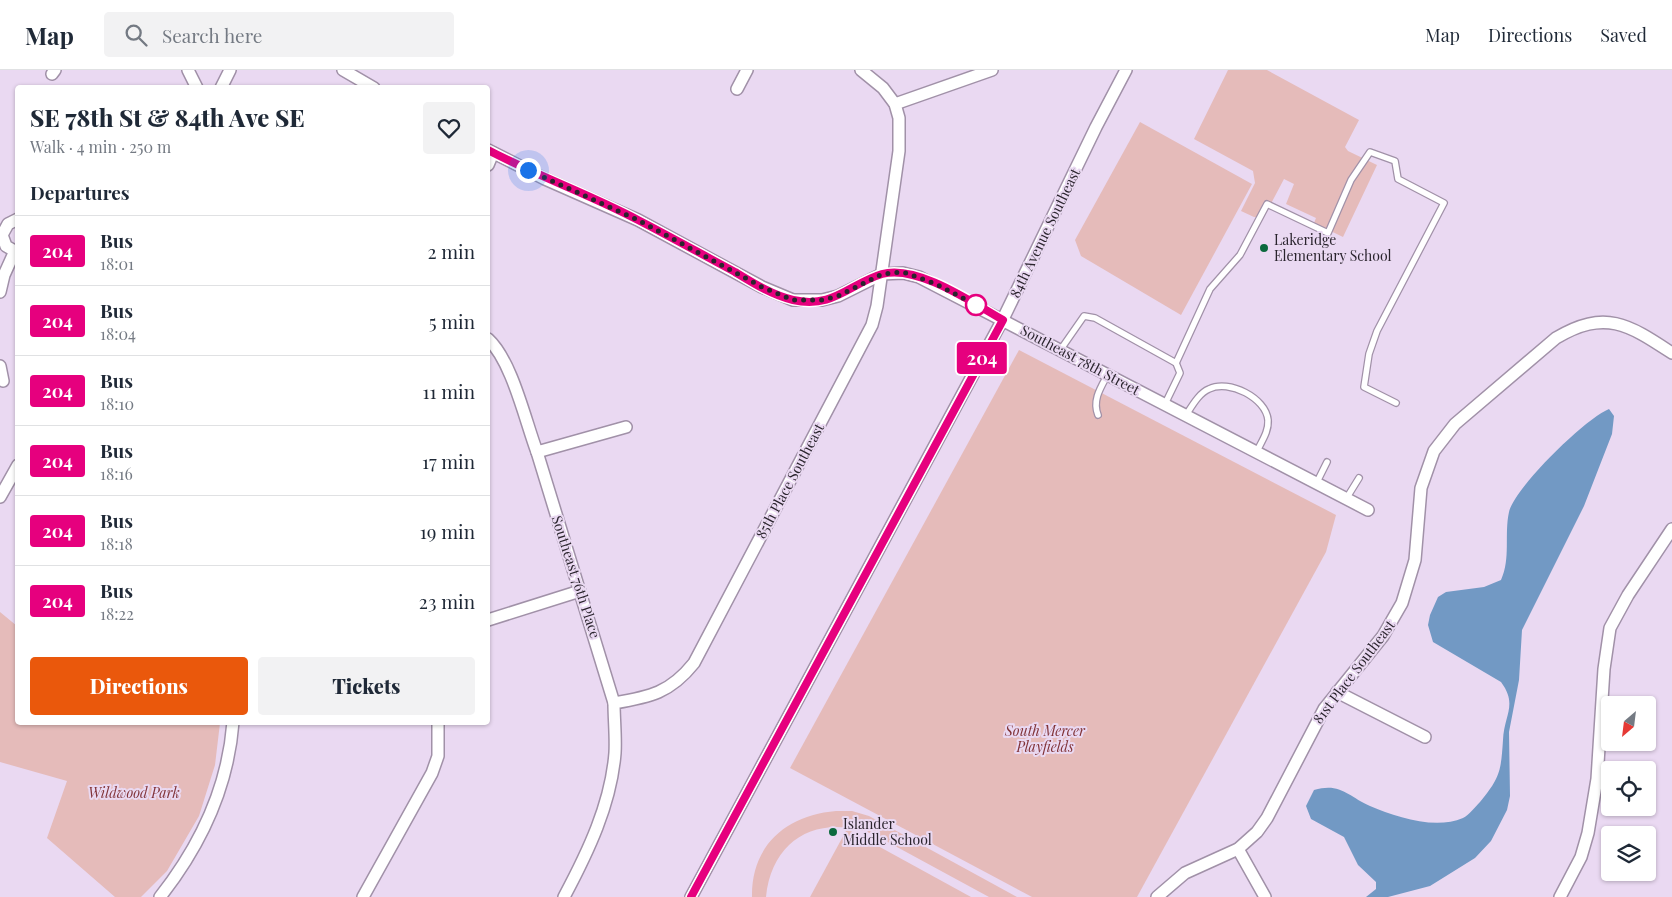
<!DOCTYPE html>
<meta charset="utf-8">
<style>
body{margin:0;font-family:"Playfair Display",serif;background:#f2f2f3;color:#1f2937;height:100vh;display:flex;flex-direction:column;font-size:19px;white-space:nowrap}
*{box-sizing:border-box;margin:0}
p{font-size:16px;color:#747a83}
.icon{flex:none;width:28px;height:28px;fill:none;stroke:currentColor;stroke-width:2;stroke-linecap:round;stroke-linejoin:round}
.map{position:relative;flex:1;overflow:hidden}
.side{position:absolute;left:15px;top:15px;width:475px;height:640px;display:flex;flex-direction:column;background:#fff;border-radius:5px;box-shadow:0 1px 4px #0004}
.side>*{flex:none}
.badge{padding:0 10px;border-radius:4px;font-size:18px;line-height:32px}
.needle{width:32px;rotate:208deg}
.buttons{position:absolute;left:1601px;top:626px;display:grid;gap:10px}
.buttons a{display:grid;place-items:center;width:55px;height:55px;border-radius:5px;background:#fff;box-shadow:0 1px 4px #0004;font-size:25px}
.you{position:absolute;width:25px;height:25px;margin:-12px;border:4px solid #fff;border-radius:50%;background:#1a73e8;box-shadow:0 0 0 8px #1a73e833}
.map>.badge{position:absolute;translate:-50% -50%;box-shadow:0 0 0 2px #fff}
h2{padding:0 15px;font-size:19px;line-height:45px}
.round{display:grid;place-items:center;flex:none;width:52px;height:52px;border-radius:5px;background:#f2f2f3}
.overview{display:flex;align-items:center;justify-content:space-between;height:85px;padding:0 15px}
h1{font-size:24px;font-weight:800;line-height:38px}
.cta{display:flex;gap:10px;margin-top:auto;padding:10px 15px}
.cta a{flex:1;height:58px;border-radius:5px;background:#ea580c;color:#fff;font-size:20px;font-weight:800;line-height:58px;text-align:center}
.cta a+a{background:#f2f2f3;color:#1f2937}
ul{padding:0;list-style:none}
li{display:flex;align-items:center;gap:15px;height:70px;padding:0 15px;border-top:1px solid #e0e1e3}
li div{flex:1}
li b{display:block;font-size:19px}
li em{font-style:normal}
li .badge{min-width:55px;font-weight:700;text-align:center}
header{display:flex;align-items:center;gap:30px;box-sizing:border-box;height:70px;padding:0 25px;background:#fff;border-bottom:1px solid #e0e1e3}
header strong{font-size:24px}
nav{display:flex;gap:28px;margin-inline-start:auto;font-size:18px}
.search{width:350px;height:45px;background:#f2f2f3;display:flex;align-items:center;gap:12px;box-sizing:border-box;padding:0 18px;border-radius:5px;color:#747a83;font-size:19px}
.map>svg:first-child{display:block}
.green{fill:#e5bbba}
.water{fill:#7299c4}
.lines{fill:none;stroke-linecap:round;stroke-linejoin:round}
.service-casing{stroke:#a191a8;stroke-width:8}
.minor-casing{stroke:#a191a8;stroke-width:14}
.service{stroke:#fff;stroke-width:5.5}
.minor{stroke:#fff;stroke-width:11}
.line-casing{stroke:#fff;stroke-width:11}
.line{stroke:#e6007e;stroke-width:8}
.walk{stroke:#2a242d;stroke-width:5;stroke-dasharray:0 9}
.poi-dot{fill:#0b693e;stroke:#ead9f2;stroke-width:2}
.stop-dot{fill:#fff;stroke:#e6007e;stroke-width:2.5}
.labels{text-anchor:middle;stroke-width:4;stroke-linejoin:round;paint-order:stroke}
.street-label{font-size:14px;fill:#2a242d;stroke:#ead9f2}
.poi-label{font-size:14px;fill:#2a242d;stroke:#ead9f2;text-anchor:start}
.park-label{font-size:14px;font-style:italic;fill:#813338;stroke:#ead9f2}
</style>
<header>
<strong>Map</strong>
<div class="search"><svg class="icon" aria-label="search" viewBox="0 0 24 24"><circle cx="10" cy="10" r="6"/><path d="M15 15l6 6"/></svg>Search here</div>
<nav><a>Map</a><a>Directions</a><a>Saved</a></nav>
</header>
<div class="map">
<svg width="1672" height="827" viewBox="0 0 1672 827">
<rect width="100%" height="100%" fill="#ead9f2"/>
<g class="green">
<polygon points="1228,0 1267,0 1359,50 1345,77 1348,81 1377,95 1343,167 1314,153 1316,148 1286,134 1294,114 1284,109 1264,147 1254,147 1241,141 1255,113 1253,101 1194,69"/>
<polygon points="1140,52 1252,114 1181,245 1081,186 1075,170"/>
<polygon points="1019,280 1336,445 1326,482 1137,827 1032,827 790,698"/>
<polygon points="0,542 17,556 18,652 220,653 215,695 199,746 167,801 141,827 115,827 47,768 67,711 0,692"/>
<path d="M 836,741 L 852,741 L 869,746 L 1017,827 L 989,827 L 873,764 C 819,744 772,768 766,827 L 752,827 C 751,775 787,745 836,741 Z"/>
<polygon points="847,759 971,827 810,827"/>
</g>
<path class="water" d="M 1609,339 L 1614,346 L 1612,364 L 1584,436 L 1522,560 L 1519,610 L 1509,662 L 1510,726 L 1507,740 L 1491,771 L 1475,788 L 1430,816 L 1388,827 L 1366,827 L 1376,819 L 1376,812 L 1358,795 L 1344,767 L 1311,749 L 1306,736 L 1314,720 C 1340,712 1348,726 1370,736 C 1396,747 1435,760 1463,748 C 1469,745 1475,737 1480,732 C 1500,708 1501,701 1503,670 C 1504,645 1518,635 1501,612 L 1433,572 L 1428,555 L 1430,545 L 1438,527 L 1446,522 L 1484,517 L 1501,510 C 1511,488 1504,465 1509,442 C 1514,418 1586,348 1609,339 Z"/>
<g class="lines">
<g class="service-casing">
<g id="service">
<polyline points="1061,279 1084,246 1095,248 1176,293 1180,303 1165,334"/>
<polyline points="1176,293 1210,219 1240,185 1267,134 1328,163 1351,110 1370,82 1395,91 1398,109 1444,133 1377,261 1369,284 1364,317 1396,333"/>
<path d="M 1098,345 C 1092,330 1101,317 1108,304"/>
<path d="M 1186,345 C 1192,336 1199,323 1209,319 C 1229,309 1266,328 1268,350 C 1269,362 1261,372 1256,383"/>
<polyline points="1316,414 1327,392"/>
<polyline points="1346,429 1359,408"/>
</g>
</g>
<g class="minor-casing">
<g id="minor">
<polyline points="188,0 197,18"/>
<polyline points="343,0 374,18"/>
<polyline points="52,4 55,0"/>
<polyline points="221,18 230,0"/>
<polyline points="737,19 747,0"/>
<polyline points="895,34 992,0"/>
<polyline points="488,80 545,109 638,150 762,217 793,230 822,230 838,226 882,204 903,203 919,207 1368,440"/>
<polyline points="488,95 493,83"/>
<polyline points="18,149 8,154 2,165 6,176 18,183"/>
<polyline points="0,222 4,205 14,183"/>
<path d="M 488,269 C 512,291 525,350 537,382 L 626,357"/>
<polyline points="0,296 3,311"/>
<polyline points="537,382 614,633"/>
<polyline points="0,427 18,395"/>
<polyline points="488,550 580,521"/>
<polyline points="1337,622 1425,667"/>
<polyline points="1238,779 1265,827"/>
<path d="M 160,827 C 201,775 228,718 233,652"/>
<polyline points="363,827 432,703 438,686 438,652"/>
<path d="M 564,827 C 588,782 611,734 615,683 C 616,667 614,649 614,633 C 650,627 670,623 694,593 L 872,255 L 877,236 L 899,81 L 899,48 L 895,34 L 883,18 L 861,0"/>
<polyline points="691,827 1003,249 1096,57 1126,0"/>
<path d="M 1157,827 L 1185,803 L 1238,779 L 1257,762 L 1267,748 L 1324,639 L 1383,566 L 1402,533 L 1415,490 L 1421,418 L 1434,381 L 1455,354 L 1556,268 C 1605,239 1628,254 1672,283"/>
<polyline points="1560,827 1581,787 1588,763 1597,709 1604,599 1610,558 1628,525 1672,459"/>
</g>
</g>
<use href="#service" class="service"/>
<use href="#minor" class="minor"/>
</g>
<g class="lines">
<g class="line-casing">
<path id="line" d="M 488,80 C 537,106 589,124 638,150 C 671,167 703,185 735,202 C 753,213 772,225 793,230 C 833,239 849,214 882,204 C 917,194 973,233 1003,250 L 691,827"/>
</g>
<use href="#line" class="line"/>
<polyline class="walk" points="528,100 638,150 762,217 793,230 822,230 838,226 882,204 903,202 936,214 976,235"/>
</g>
<g class="poi-dot">
<circle cx="1264" cy="178" r="5"/>
<circle cx="833" cy="762" r="5"/>
</g>
<circle class="stop-dot" cx="976" cy="235" r="10"/>
<g class="labels">
<g class="street-label">
<text transform="translate(1045 163) rotate(-64)" y="5">84th Avenue Southeast</text>
<text transform="translate(1080 290) rotate(28)" y="5">Southeast 78th Street</text>
<text transform="translate(790 411) rotate(-62)" y="5">85th Place Southeast</text>
<text transform="translate(576 507) rotate(72)" y="5">Southeast 76th Place</text>
<text transform="translate(1354 602) rotate(-53)" y="5">81st Place Southeast</text>
</g>
<g class="poi-label">
<text x="1274" y="175">Lakeridge<tspan x="1274" dy="16">Elementary School</tspan></text>
<text x="843" y="759">Islander<tspan x="843" dy="16">Middle School</tspan></text>
</g>
<g class="park-label">
<text x="1045" y="666">South Mercer<tspan x="1045" dy="16">Playfields</tspan></text>
<text x="134" y="728">Wildwood Park</text>
</g>
</g>
</svg>
<div class="buttons">
<a><svg class="needle" viewBox="-14 -14 28 28"><path d="M0-13l5 13h-10z" fill="#e53935"/><path d="M0 13l5-13h-10z" fill="#747a83"/></svg></a>
<a><svg class="icon" aria-label="locate" viewBox="0 0 24 24"><circle cx="12" cy="12" r="6"/><path d="M12 2v4M12 18v4M2 12h4M18 12h4"/></svg></a>
<a><svg class="icon" aria-label="layers" viewBox="0 0 24 24"><path d="M12 4l9 5-9 5-9-5zM3 14l9 5 9-5"/></svg></a>
</div>
<div class="you" style="left:528px;top:100px"></div>
<b class="badge" style="left:982px;top:288px;background:#e6007e;color:#fff">204</b>
<section class="side">
<div class="overview"><div><h1>SE 78th St &amp; 84th Ave SE</h1><p>Walk · 4 min · 250 m</p></div><a class="round"><svg class="icon" aria-label="heart" viewBox="0 0 24 24"><path d="M12 20l-8-8c-3-5 5-10 8-4 3-6 11-1 8 4z"/></svg></a></div>
<h2>Departures</h2>
<ul>
<li><span class="badge" style="background:#e6007e;color:#fff">204</span><div><b>Bus</b><p>18:01</p></div><em>2 min</em></li>
<li><span class="badge" style="background:#e6007e;color:#fff">204</span><div><b>Bus</b><p>18:04</p></div><em>5 min</em></li>
<li><span class="badge" style="background:#e6007e;color:#fff">204</span><div><b>Bus</b><p>18:10</p></div><em>11 min</em></li>
<li><span class="badge" style="background:#e6007e;color:#fff">204</span><div><b>Bus</b><p>18:16</p></div><em>17 min</em></li>
<li><span class="badge" style="background:#e6007e;color:#fff">204</span><div><b>Bus</b><p>18:18</p></div><em>19 min</em></li>
<li><span class="badge" style="background:#e6007e;color:#fff">204</span><div><b>Bus</b><p>18:22</p></div><em>23 min</em></li>
</ul>
<div class="cta"><a>Directions</a><a>Tickets</a></div>
</section>
</div>
